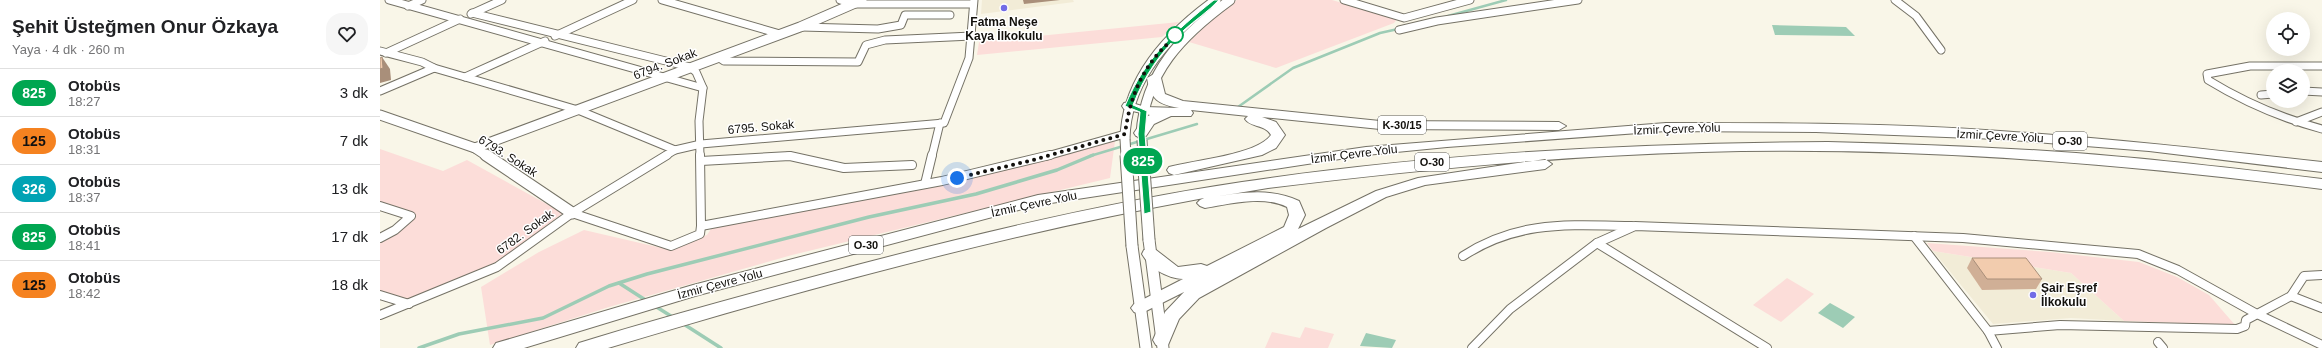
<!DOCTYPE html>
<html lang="tr">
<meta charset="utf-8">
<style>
body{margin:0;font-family:Arial,sans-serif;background:#f6f6f6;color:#202124;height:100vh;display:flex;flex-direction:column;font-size:15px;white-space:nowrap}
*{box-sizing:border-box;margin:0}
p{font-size:13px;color:#757577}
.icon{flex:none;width:22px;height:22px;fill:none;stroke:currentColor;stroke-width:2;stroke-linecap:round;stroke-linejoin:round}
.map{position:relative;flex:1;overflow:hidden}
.details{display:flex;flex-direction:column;background:#fff;width:380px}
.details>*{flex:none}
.badge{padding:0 8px;border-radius:13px;font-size:14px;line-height:26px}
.fabs{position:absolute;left:1886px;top:12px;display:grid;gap:8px}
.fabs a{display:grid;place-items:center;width:44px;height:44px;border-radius:50%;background:#fff;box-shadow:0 4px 16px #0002;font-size:20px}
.you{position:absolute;width:20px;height:20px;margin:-10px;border:3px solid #fff;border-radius:50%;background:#1a73e8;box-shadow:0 0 0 6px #1a73e833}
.map>.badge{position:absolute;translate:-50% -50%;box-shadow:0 0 0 2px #fff}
.round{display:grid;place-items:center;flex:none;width:42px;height:42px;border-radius:16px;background:#f6f6f6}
.headline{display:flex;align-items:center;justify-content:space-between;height:68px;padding:0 12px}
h1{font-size:19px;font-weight:700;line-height:30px}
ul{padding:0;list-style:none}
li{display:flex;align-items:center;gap:12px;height:48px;padding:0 12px;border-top:1px solid #e0e0e0}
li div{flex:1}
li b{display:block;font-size:15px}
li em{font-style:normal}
li .badge{min-width:44px;font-weight:700;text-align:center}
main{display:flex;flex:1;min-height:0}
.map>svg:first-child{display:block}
.built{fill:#f2ecd7}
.green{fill:#fcddd9}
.water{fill:#9dccb5}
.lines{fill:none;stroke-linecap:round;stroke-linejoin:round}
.stream-far1{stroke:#9dccb5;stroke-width:2.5}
.stream{stroke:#9dccb5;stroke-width:3.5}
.minor-far1-casing{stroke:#757266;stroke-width:9}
.minor-casing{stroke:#757266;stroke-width:10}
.tertiary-far1-casing{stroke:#757266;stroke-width:11}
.tertiary-casing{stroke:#757266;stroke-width:13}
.motorway-casing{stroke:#757266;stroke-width:2}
.minor-far1{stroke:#fff;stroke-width:7}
.minor{stroke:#fff;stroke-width:8}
.tertiary-far1{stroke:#fff;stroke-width:9}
.tertiary{stroke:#fff;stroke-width:11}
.motorway{fill:#fff;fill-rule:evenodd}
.tertiary-bridge-far1-casing{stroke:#757266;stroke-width:11;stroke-linecap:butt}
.tertiary-bridge-casing{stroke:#757266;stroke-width:13;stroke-linecap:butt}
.tertiary-bridge-far1{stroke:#fff;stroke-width:9}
.tertiary-bridge{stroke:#fff;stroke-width:11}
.wall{fill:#d0af96}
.shaded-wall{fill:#a98f7a}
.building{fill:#f2ccae;stroke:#a98f7a}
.line{fill:#00a651;stroke:#fff}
.walk{stroke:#12100c;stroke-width:4;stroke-dasharray:0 7.2}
.poi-dot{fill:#716be6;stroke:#fff;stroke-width:1.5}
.stop-dot{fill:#fff;stroke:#00a651;stroke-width:2}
.labels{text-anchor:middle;stroke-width:3;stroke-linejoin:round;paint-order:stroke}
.shield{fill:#fff;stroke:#595855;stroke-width:1}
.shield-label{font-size:11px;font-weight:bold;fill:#12100c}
.poi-label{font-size:12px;font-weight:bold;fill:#12100c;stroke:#fff}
.street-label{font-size:12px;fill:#12100c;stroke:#fff}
</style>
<main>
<section class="details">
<div class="headline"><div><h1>Şehit Üsteğmen Onur Özkaya</h1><p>Yaya · 4 dk · 260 m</p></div><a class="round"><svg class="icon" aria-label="heart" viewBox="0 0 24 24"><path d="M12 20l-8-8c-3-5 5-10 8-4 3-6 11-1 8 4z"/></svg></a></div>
<ul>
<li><span class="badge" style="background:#00a651;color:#fff">825</span><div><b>Otobüs</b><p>18:27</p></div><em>3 dk</em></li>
<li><span class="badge" style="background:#f58220;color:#111">125</span><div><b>Otobüs</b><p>18:31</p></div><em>7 dk</em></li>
<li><span class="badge" style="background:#00a3b4;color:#fff">326</span><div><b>Otobüs</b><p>18:37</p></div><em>13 dk</em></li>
<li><span class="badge" style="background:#00a651;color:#fff">825</span><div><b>Otobüs</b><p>18:41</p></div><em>17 dk</em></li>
<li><span class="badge" style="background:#f58220;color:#111">125</span><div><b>Otobüs</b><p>18:42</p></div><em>18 dk</em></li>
</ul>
</section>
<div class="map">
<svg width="1942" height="348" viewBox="0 0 1942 348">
<rect width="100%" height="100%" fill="#f9f6e8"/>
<g class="built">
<polygon points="602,0 693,0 694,2 601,14"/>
<polygon points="1553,251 1691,273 1744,321 1691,318 1613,324"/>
</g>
<g class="green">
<polygon points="857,0 952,0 1017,19 1014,23 896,68 809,42 843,9"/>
<polygon points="799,22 782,37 597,55 599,42"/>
<polygon points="735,141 730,178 412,255 229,307 110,345 101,287 159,252 204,230 286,249 327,235 333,226 550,188"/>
<polygon points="0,149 63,171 87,160 183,213 123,259 30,300 0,291 0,240 34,215 0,202"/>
<polygon points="1547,243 1670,252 1759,262 1797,277 1829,295 1855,325 1744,321 1691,273 1553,251"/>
<polygon points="1407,278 1434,294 1401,322 1373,305"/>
<polygon points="925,327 954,334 948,348 885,348 892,332 920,338"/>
</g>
<g class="water">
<polygon points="1392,25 1466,27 1475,36 1395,35"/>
<polygon points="1450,303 1475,317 1463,328 1438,313"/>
<polygon points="986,333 1016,340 1012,348 980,346"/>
</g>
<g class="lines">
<g class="stream-far1">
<polyline points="1068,16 1126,0"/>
<polyline points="858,107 913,68 1000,33 1018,29"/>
<polyline points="710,156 817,124"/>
</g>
<g class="stream">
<polyline points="239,283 267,301"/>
<polyline points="275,306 294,318"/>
<polyline points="302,323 341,348"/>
<polyline points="39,348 79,334 163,318 229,286 267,274 489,217 596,194 677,170 713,155"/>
</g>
<g class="minor-far1-casing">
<g id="minor-far1">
<polyline points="9,0 323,88"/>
<polyline points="282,0 400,34"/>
<polyline points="460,0 474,4 593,4"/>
<polyline points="964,0 1024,18 1090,0"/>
<polyline points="1515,0 1536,16 1561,50"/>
<polyline points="28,6 42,0"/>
<polyline points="92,13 310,67 316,72 323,88 319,121 320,156"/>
<polyline points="91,14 122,0"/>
<polyline points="421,27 498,29 521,25 525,15 570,15"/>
<polyline points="1019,30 1057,21 1198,0"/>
<polyline points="175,36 253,0"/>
<polyline points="0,51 42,62 54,68"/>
<polyline points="6,53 80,19"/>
<polyline points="338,57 344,61 478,62 486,45 505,40 592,36"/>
<path d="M 1942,66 L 1870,66 L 1827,74 L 1828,80 C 1864,102 1901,118 1942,129"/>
<polyline points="85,77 198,110 295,150 321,144 564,123 589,58 594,0"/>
<polyline points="0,91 54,68 85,77 165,41"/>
<polyline points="1923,91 1942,92"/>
<polyline points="1881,95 1893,94"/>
<polyline points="1916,122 1942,112"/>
<polyline points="285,156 295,150"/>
<polyline points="408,156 410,156"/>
<polyline points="552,156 560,123"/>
<polyline points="667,156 745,134"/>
</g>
</g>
<g class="minor-casing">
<g id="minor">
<polyline points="320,155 321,226 562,181 670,155"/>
<polyline points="321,161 410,156 464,168 532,165"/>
<polyline points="545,184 552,155"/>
<polyline points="0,206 31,216 15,230 0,238"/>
<polyline points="192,213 291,246 320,234 321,226"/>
<polyline points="1534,236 1608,331 1617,348"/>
<polyline points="1217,243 1387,348"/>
<path d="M 1083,256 C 1138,220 1189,225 1252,226"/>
<polyline points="0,295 29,304"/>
<polyline points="1911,296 1942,308"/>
<polyline points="0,315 117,267 192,213 287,155"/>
<polyline points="1608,331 1680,325 1857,329 1865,326 1866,320 1911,296 1924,276 1942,275"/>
<polyline points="1778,342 1783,348"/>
<polyline points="1092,348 1130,309 1217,243 1255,226 1583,238 1758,254 1798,270 1877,314 1942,345"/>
</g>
</g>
<g class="tertiary-far1-casing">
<g id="tertiary-far1">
<polyline points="0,115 95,148 107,156"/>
<path d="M 761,134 C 765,72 802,35 850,0"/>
<path d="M 745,139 C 746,79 790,33 836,0"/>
<polyline points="95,148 420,27 482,0"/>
</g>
</g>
<g class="tertiary-casing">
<g id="tertiary">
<polyline points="106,155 192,213"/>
<polyline points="769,240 783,348"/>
<polyline points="752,246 766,348"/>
</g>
</g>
<g class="motorway-casing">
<g id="motorway">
<path d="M 774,74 L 781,78 L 785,94 L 803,101 L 1000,121 L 1179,122 L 1186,126 L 1179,130 L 1000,129 L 882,117 L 896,122 L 905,135 L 896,148 L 882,155 L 794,175 L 789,173 L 787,170 L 789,167 C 814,160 877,155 891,135 C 885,124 871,128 865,119 L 868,116 L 811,110 L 813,113 L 811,116 L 791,116 L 774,124 L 766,136 L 756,136 L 754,133 L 764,118 L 770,115 L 744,109 L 742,106 L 744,103 L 749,102 L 765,107 L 799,108 C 778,104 771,100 767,78 Z"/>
<path d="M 1286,123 C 1397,123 1509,123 1620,131 C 1728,138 1835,150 1942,162 L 1942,172 L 1769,151 L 1618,139 L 1436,132 L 1286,131 L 1067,147 L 986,155 L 658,205 L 315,296 L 144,348 L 113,348 L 116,343 L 313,285 L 658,195 L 986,147 Z"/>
<path d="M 1448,142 C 1531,144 1613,147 1696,153 C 1778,159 1860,169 1942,179 L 1942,189 C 1736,163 1530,146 1322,152 C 1177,156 1033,170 888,188 L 828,198 C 858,193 891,187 919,201 L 925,215 L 918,229 L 996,191 L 1038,178 L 1165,159 L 1172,164 L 1165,169 L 1045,185 L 1006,197 L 946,228 L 819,298 L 799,319 L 788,345 L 782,347 L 776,345 L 773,340 L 785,312 L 804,292 L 760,314 L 754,312 L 751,308 L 754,304 L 803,279 C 786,278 770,268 762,254 L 764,250 L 776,250 L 798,267 L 821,264 L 827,266 L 904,227 L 909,215 L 907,207 C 883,195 850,204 825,208 L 820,206 L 817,203 L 820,200 L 824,198 C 622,235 424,289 228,348 L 196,348 L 199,343 C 292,314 387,289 481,264 C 607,231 734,201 862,182 C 1056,153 1252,143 1448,142 Z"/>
</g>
</g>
<use href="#minor-far1" class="minor-far1"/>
<use href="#minor" class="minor"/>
<use href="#tertiary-far1" class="tertiary-far1"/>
<use href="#tertiary" class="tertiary"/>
<use href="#motorway" class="motorway"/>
<g class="tertiary-bridge-far1-casing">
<g id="tertiary-bridge-far1">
<polyline points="745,139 746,156"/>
<polyline points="762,140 763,156"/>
</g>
</g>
<g class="tertiary-bridge-casing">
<g id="tertiary-bridge">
<polyline points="746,155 752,246"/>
<polyline points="763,155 769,240"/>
</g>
</g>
<use href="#tertiary-bridge-far1" class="tertiary-bridge-far1"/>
<use href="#tertiary-bridge" class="tertiary-bridge"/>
</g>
<polygon class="wall" points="1592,258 1662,279 1656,289 1602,290 1587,268"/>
<g class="shaded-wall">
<polygon points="643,0 680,0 644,4"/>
<polygon points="2,57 10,69 11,80 0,83 0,69"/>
</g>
<g class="building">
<polygon points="2,57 3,68 0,69 0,58"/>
<polygon points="1592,258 1646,258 1662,279 1607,279"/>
</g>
<path class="line" d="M 834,0 L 839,0 C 829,11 815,20 804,30 C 781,51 764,76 753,105 L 767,111 L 765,134 L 771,212 L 764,214 L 758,134 L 760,112 L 745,106 C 765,58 795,31 834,0 Z"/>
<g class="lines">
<path class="walk" d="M 577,178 L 653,160 L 745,134 C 749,104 757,80 776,56 C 782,49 789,43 795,35"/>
</g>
<g class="poi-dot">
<circle cx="624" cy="8" r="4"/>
<circle cx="1653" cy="295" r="4"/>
</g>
<circle class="stop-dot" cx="795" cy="35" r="8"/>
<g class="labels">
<g class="shield">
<rect x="998" y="116" width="48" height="18" rx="3"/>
<rect x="1673" y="132" width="34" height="18" rx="3"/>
<rect x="1035" y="153" width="34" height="18" rx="3"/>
<rect x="469" y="236" width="34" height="18" rx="3"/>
</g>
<g class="shield-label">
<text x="1022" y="129">K-30/15</text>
<text x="1690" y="145">O-30</text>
<text x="1052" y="166">O-30</text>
<text x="486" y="249">O-30</text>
</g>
<g class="poi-label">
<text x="624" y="26">Fatma Neşe<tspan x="624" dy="14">Kaya İlkokulu</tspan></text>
<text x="1661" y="292" text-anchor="start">Şair Eşref<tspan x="1661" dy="14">İlkokulu</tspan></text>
</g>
<g class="street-label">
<text transform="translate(285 64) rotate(-21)" y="4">6794. Sokak</text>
<text transform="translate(381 127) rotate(-5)" y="4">6795. Sokak</text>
<text transform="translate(1297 129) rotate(-2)" y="4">İzmir Çevre Yolu</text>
<text transform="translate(1620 136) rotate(3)" y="4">İzmir Çevre Yolu</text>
<text transform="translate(974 154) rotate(-7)" y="4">İzmir Çevre Yolu</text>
<text transform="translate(128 156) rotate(32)" y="4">6793. Sokak</text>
<text transform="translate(654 204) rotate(-12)" y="4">İzmir Çevre Yolu</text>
<text transform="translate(145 232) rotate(-36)" y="4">6782. Sokak</text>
<text transform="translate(340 284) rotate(-15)" y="4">İzmir Çevre Yolu</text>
</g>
</g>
</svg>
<div class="fabs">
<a><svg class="icon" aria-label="locate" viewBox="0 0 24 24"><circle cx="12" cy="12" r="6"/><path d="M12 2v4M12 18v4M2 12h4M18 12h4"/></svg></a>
<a><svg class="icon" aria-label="layers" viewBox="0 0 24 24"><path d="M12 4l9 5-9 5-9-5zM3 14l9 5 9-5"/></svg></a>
</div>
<div class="you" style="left:577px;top:178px"></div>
<b class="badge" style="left:763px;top:161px;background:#00a651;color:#fff">825</b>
</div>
</main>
